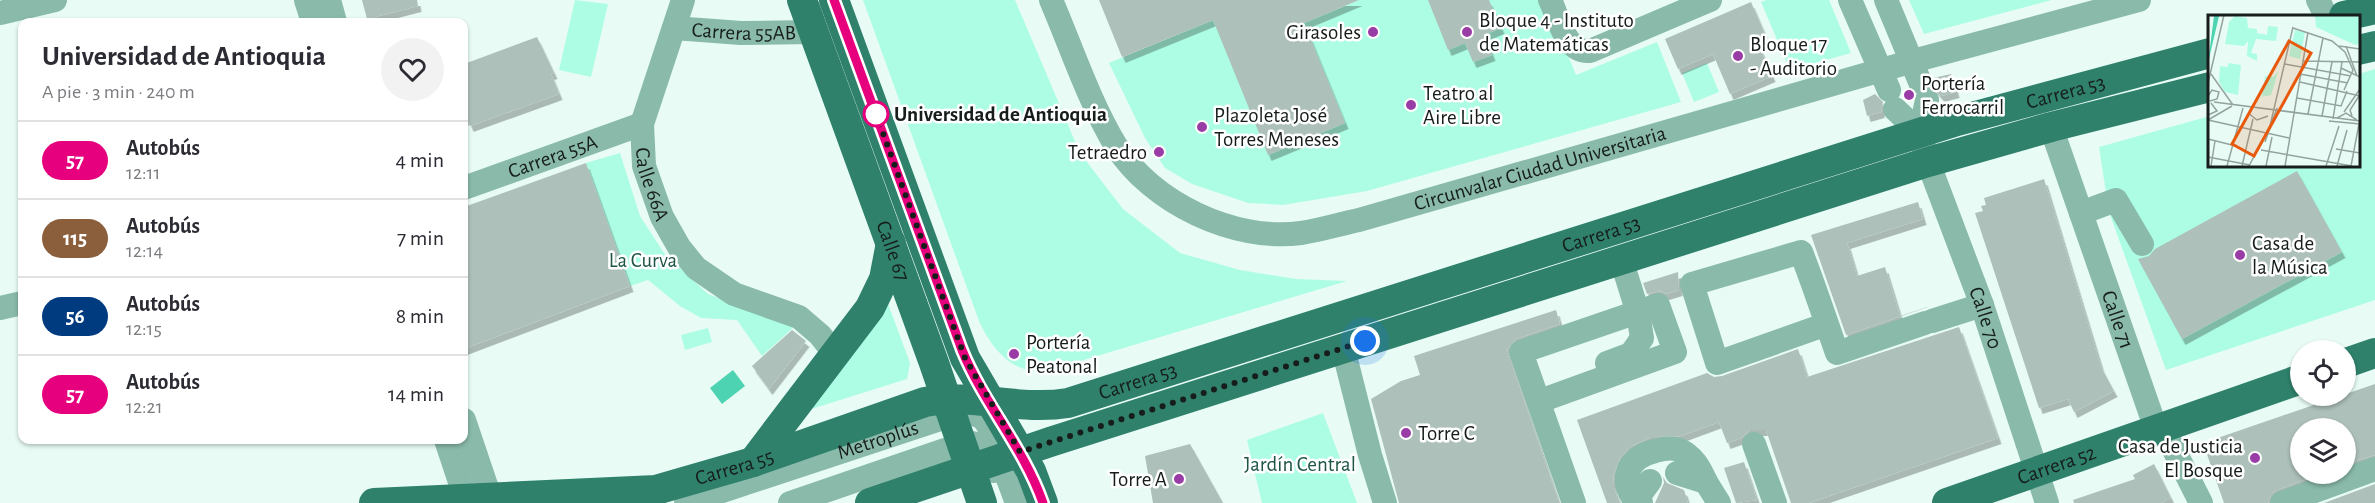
<!DOCTYPE html>
<html lang="es">
<meta charset="utf-8">
<style>
body{margin:0;font-family:"Alegreya Sans",sans-serif;background:#f2f2f3;color:#2b2b33;height:100vh;display:flex;flex-direction:column;font-size:22px;white-space:nowrap}
*{box-sizing:border-box;margin:0}
p{font-size:20px;color:#7c7c81}
.icon{flex:none;width:33px;height:33px;fill:none;stroke:currentColor;stroke-width:2;stroke-linecap:round;stroke-linejoin:round}
.map{position:relative;flex:1;overflow:hidden}
.details{position:absolute;left:18px;top:18px;width:450px;height:426px;display:flex;flex-direction:column;background:#fff;border-radius:12px;box-shadow:0 2px 4px #0004}
.details>*{flex:none}
.badge{padding:0 12px;border-radius:20px;font-size:21px;line-height:39px}
.fabs{position:absolute;left:2290px;top:340px;display:grid;gap:12px}
.fabs a{display:grid;place-items:center;width:66px;height:66px;border-radius:50%;background:#fff;box-shadow:0 2px 4px #0004;font-size:30px}
.you{position:absolute;width:30px;height:30px;margin:-15px;border:4px solid #fff;border-radius:50%;background:#1a73e8;box-shadow:0 0 0 9px #1a73e833}
.map>.badge{position:absolute;translate:-50% -50%;box-shadow:0 0 0 3px #fff}
.round{display:grid;place-items:center;flex:none;width:63px;height:63px;border-radius:32px;background:#f2f2f3}
.summary{display:flex;align-items:center;justify-content:space-between;height:102px;padding:0 24px}
h1{font-size:28px;font-weight:700;line-height:45px}
ul{padding:0;list-style:none}
li{display:flex;align-items:center;gap:18px;height:78px;padding:0 24px;border-top:2px solid #e1e1e2}
li div{flex:1}
li b{display:block;font-size:22px}
li em{font-style:normal}
li .badge{min-width:66px;font-weight:700;text-align:center}
.map>svg:first-child{display:block}
.green{fill:#adfde4}
.water{fill:#4dd3b1}
.building{fill:#adc0b9;filter:url(#shadow)}
.lines{fill:none;stroke-linecap:round;stroke-linejoin:round}
.minor{stroke:#89baaa;stroke-width:24}
.major{stroke:#2f816c;stroke-width:30}
.line-casing{stroke:#fff;stroke-width:14}
.line{stroke:#e6007e;stroke-width:9}
.walk{stroke:#161d1a;stroke-width:6;stroke-dasharray:0 10.8}
.poi-dot{fill:#993ca6;stroke:#fff;stroke-width:2}
.stop-dot{fill:#fff;stroke:#e6007e;stroke-width:3}
.labels{text-anchor:middle;stroke-width:5;stroke-linejoin:round;paint-order:stroke}
.poi-label{font-size:21px;fill:#161d1a;stroke:#fff;text-anchor:start}
.street-label{font-size:21px;fill:#161d1a;stroke:#fff}
.stop-label{font-size:21px;font-weight:bold;fill:#161d1a;stroke:#fff;text-anchor:start}
.park-label{font-size:21px;fill:#1e5546;stroke:#fff}
.inset-road{fill:none;stroke:#94a39d;stroke-width:1.5}
.view{fill:#e8590c;fill-opacity:0.15;stroke:#e8590c;stroke-width:3}
.inset-edge{fill:none;stroke:#161d1a;stroke-width:3}
</style>
<div class="map">
<svg width="2375" height="503" viewBox="0 0 2375 503">
<defs>
<filter id="shadow"><feDropShadow dx="3.5" dy="6" stdDeviation="0" flood-color="#0004"/></filter>
</defs>
<rect width="100%" height="100%" fill="#e8fcf5"/>
<g class="green">
<polygon points="575,0 608,4 591,77 559,70"/>
<path d="M 863,0 L 1015,0 L 1080,153 L 1123,209 L 1180,253 L 1240,270 L 1296,279 L 1347,281 L 1067,365 C 1055,368 1041,373 1029,370 C 1005,366 988,341 979,321 Z"/>
<polygon points="1359,0 1545,0 1576,75 1657,42 1681,102 1367,191 1283,205 1248,203 1192,184 1165,168 1145,138 1109,63 1213,20 1316,18"/>
<polygon points="1766,0 1829,0 1851,53 1790,70 1761,2"/>
<polygon points="1909,0 2052,0 1924,34"/>
<polygon points="1707,63 1719,92 1694,102 1682,73"/>
<polygon points="2375,69 2375,300 2166,370 2109,212 2099,147 2210,116 2210,165 2358,165 2359,74"/>
<polygon points="620,153 640,216 664,253 708,294 794,327 762,356 737,320 701,318 680,306 648,280 630,286 586,163"/>
<polygon points="887,301 910,363 907,379 805,411"/>
<polygon points="708,328 712,342 685,350 681,335"/>
<polygon points="1323,413 1357,503 1262,503 1247,440"/>
</g>
<polygon class="water" points="733,370 745,386 722,404 710,388"/>
<g class="building">
<polygon points="362,0 417,0 418,6 367,19"/>
<polygon points="1099,0 1359,0 1304,23 1345,123 1268,155 1213,20 1122,57"/>
<polygon points="1428,0 1489,0 1501,28 1484,35 1492,55 1473,62 1465,43 1448,50"/>
<polygon points="1751,2 1764,32 1755,36 1772,76 1730,94 1713,54 1678,69 1665,39"/>
<polygon points="537,37 554,73 551,74 559,94 470,126 467,118 464,120 464,64"/>
<polygon points="1951,74 1956,92 1941,96 1933,87 1933,78"/>
<polygon points="1875,94 1883,102 1881,112 1867,116 1863,100"/>
<polygon points="586,163 630,286 464,349 464,207"/>
<polygon points="2297,171 2342,252 2182,339 2138,259 2149,256 2155,249"/>
<polygon points="2044,179 2101,367 2114,391 2074,412 2068,399 2039,408 1975,213 1983,211 1981,206 1986,205 1984,198"/>
<polygon points="1918,202 1923,219 1847,243 1857,276 1885,267 1900,316 1927,307 1928,307 1846,335 1811,235"/>
<polygon points="1678,272 1679,290 1666,294 1660,291 1647,294 1643,283"/>
<polygon points="1556,310 1560,324 1516,339 1507,350 1559,503 1399,503 1371,399 1401,381 1420,375 1414,356"/>
<polygon points="1959,327 1998,438 1809,503 1791,503 1766,430 1750,430 1741,438 1727,443 1719,422 1681,436 1651,437 1630,447 1620,458 1613,476 1614,488 1620,503 1607,503 1577,420 1707,373 1714,377 1722,376 1798,349 1807,377"/>
<polygon points="792,330 806,341 769,389 752,366"/>
<polygon points="2375,384 2375,455 2346,464 2346,429 2301,429 2301,474 2320,474 2277,490 2271,494 2268,503 2224,503 2203,443"/>
<polygon points="1190,444 1223,503 1153,503 1145,456"/>
<polygon points="1744,462 1757,500 1736,503 1724,468"/>
<polygon points="2154,464 2171,498 2161,503 2074,503 2073,500 2135,479 2133,475"/>
<polygon points="1663,477 1667,483 1684,490 1688,503 1655,503 1664,483"/>
<polygon points="2375,484 2375,503 2324,503"/>
</g>
<g class="lines">
<g class="minor">
<polyline points="306,0 313,22"/>
<polyline points="329,0 335,22"/>
<path id="s1" d="M 683,0 L 642,124 L 644,166 L 662,217 L 679,247 L 696,268 L 734,294 L 799,317 L 820,335 L 835,354"/>
<path id="s2" d="M 1051,0 C 1072,49 1089,101 1116,146 C 1152,203 1234,242 1301,233 C 1321,230 1340,224 1359,220 L 1913,61 L 2139,0"/>
<path d="M 1550,0 C 1559,18 1565,53 1590,51 L 1710,0"/>
<polyline points="1850,0 1889,90"/>
<polyline points="1886,0 1920,82"/>
<polyline points="2318,0 2326,16"/>
<polyline points="0,13 55,0"/>
<path id="s3" d="M 674,28 L 741,33 L 814,32"/>
<path id="s4" d="M 1927,100 L 1920,133 L 1928,162 L 1982,305 L 2047,503"/>
<polyline points="1895,109 1920,133"/>
<path id="s5" d="M 2051,127 L 2156,429 L 2169,440 L 2201,503"/>
<path id="s6" d="M 464,188 L 642,124"/>
<polyline points="2081,213 2116,200 2142,244"/>
<polyline points="0,308 22,303"/>
<polyline points="1932,321 1982,305"/>
<path d="M 1827,324 L 1717,363 L 1692,284 L 1801,252 C 1814,285 1825,319 1837,353 L 1925,323"/>
<polyline points="1343,348 1370,455 1385,503"/>
<polyline points="1607,363 1631,354 1642,338 1638,313 1621,259"/>
<polyline points="1540,401 1675,352 1658,305 1521,352 1574,503"/>
<polyline points="464,420 492,503"/>
<polyline points="446,440 467,503"/>
<polyline points="1754,444 1775,503"/>
<polyline points="1677,473 1706,482 1719,503"/>
<path id="s7" d="M 686,503 L 952,415 L 970,412 L 983,418 L 988,425 L 1017,503"/>
<path d="M 790,503 L 965,443 C 985,441 988,455 994,471"/>
<path d="M 1637,503 C 1618,480 1627,458 1655,451 C 1662,449 1672,447 1679,450 C 1693,455 1700,469 1706,482"/>
<polyline points="1641,503 1639,496 1650,481"/>
<polyline points="2282,503 2375,469"/>
</g>
<g class="major">
<path id="s8" d="M 802,0 L 934,363 L 982,503"/>
<polyline points="834,0 965,358 1031,471 1043,503"/>
<polyline points="2344,16 2375,9"/>
<polyline points="2358,50 2375,46"/>
<polyline points="2346,363 2375,353"/>
<polyline points="753,462 870,308 884,279 891,243"/>
<path id="s9" d="M 374,503 L 656,490 L 753,462 L 925,402 C 972,393 1020,411 1068,403 L 1957,121 L 2210,53"/>
<polyline points="870,503 1050,442 1928,162 2051,127 2210,87"/>
<path id="s10" d="M 1947,503 L 2301,379"/>
</g>
</g>
<g class="lines">
<g class="line-casing">
<path id="line" d="M 834,0 L 962,350 C 984,404 1024,448 1043,503"/>
</g>
<use href="#line" class="line"/>
<polyline class="walk" points="876,114 965,358 1020,452 1365,341"/>
</g>
<g class="poi-dot">
<circle cx="1373" cy="32" r="6"/>
<circle cx="1467" cy="32" r="6"/>
<circle cx="1738" cy="56" r="6"/>
<circle cx="1909" cy="95" r="6"/>
<circle cx="1411" cy="105" r="6"/>
<circle cx="1202" cy="127" r="6"/>
<circle cx="1159" cy="152" r="6"/>
<circle cx="2240" cy="255" r="6"/>
<circle cx="1014" cy="354" r="6"/>
<circle cx="1406" cy="433" r="6"/>
<circle cx="2255" cy="458" r="6"/>
<circle cx="1179" cy="479" r="6"/>
</g>
<circle class="stop-dot" cx="876" cy="114" r="12"/>
<g class="labels">
<g class="poi-label">
<text x="1479" y="27">Bloque 4 - Instituto<tspan x="1479" dy="24">de Matemáticas</tspan></text>
<text x="1361" y="39" text-anchor="end">Girasoles</text>
<text x="1750" y="51">Bloque 17<tspan x="1750" dy="24">- Auditorio</tspan></text>
<text x="1921" y="90">Portería<tspan x="1921" dy="24">Ferrocarril</tspan></text>
<text x="1423" y="100">Teatro al<tspan x="1423" dy="24">Aire Libre</tspan></text>
<text x="1214" y="122">Plazoleta José<tspan x="1214" dy="24">Torres Meneses</tspan></text>
<text x="1147" y="159" text-anchor="end">Tetraedro</text>
<text x="2252" y="250">Casa de<tspan x="2252" dy="24">la Música</tspan></text>
<text x="1026" y="349">Portería<tspan x="1026" dy="24">Peatonal</tspan></text>
<text x="1418" y="440">Torre C</text>
<text x="2243" y="453" text-anchor="end">Casa de Justicia<tspan x="2243" dy="24">El Bosque</tspan></text>
<text x="1167" y="486" text-anchor="end">Torre A</text>
</g>
<g class="street-label">
<text dy="7" stroke="none"><textPath href="#s3" startOffset="70">Carrera 55AB</textPath></text>
<text dy="7" stroke="none"><textPath href="#s9" startOffset="1754">Carrera 53</textPath></text>
<text dy="7" stroke="none"><textPath href="#s6" startOffset="94">Carrera 55A</textPath></text>
<text dy="7" stroke="none"><textPath href="#s2" startOffset="622">Circunvalar Ciudad Universitaria</textPath></text>
<text dy="7" stroke="none"><textPath href="#s1" startOffset="192">Calle 66A</textPath></text>
<text dy="7" stroke="none"><textPath href="#s9" startOffset="1268">Carrera 53</textPath></text>
<text dy="7" stroke="none"><textPath href="#s8" startOffset="267">Calle 67</textPath></text>
<text dy="7" stroke="none"><textPath href="#s4" startOffset="230">Calle 70</textPath></text>
<text dy="7" stroke="none"><textPath href="#s5" startOffset="204">Calle 71</textPath></text>
<text dy="7" stroke="none"><textPath href="#s9" startOffset="782">Carrera 53</textPath></text>
<text dy="7" stroke="none"><textPath href="#s7" startOffset="202">Metroplús</textPath></text>
<text dy="7" stroke="none"><textPath href="#s10" startOffset="116">Carrera 52</textPath></text>
<text dy="7" stroke="none"><textPath href="#s9" startOffset="364">Carrera 55</textPath></text>
</g>
<g class="stop-label">
<text x="894" y="121">Universidad de Antioquia</text>
</g>
<g class="park-label">
<text x="643" y="267">La Curva</text>
<text x="1300" y="471">Jardín Central</text>
</g>
</g>
<g transform="translate(2208 15)">
<rect width="152" height="152" fill="#e8fcf5"/>
<path d="M 151,0 L 151,29 L 147,30 L 108,12 L 107,0 ZM 27,1 L 39,3 L 40,13 L 49,14 L 49,18 L 59,20 L 60,11 L 70,12 L 68,26 L 48,24 L 43,38 L 49,39 L 49,46 L 39,41 L 40,26 L 36,31 L 17,29 L 21,7 ZM 87,15 L 97,17 L 92,44 L 81,41 ZM 20,48 L 33,50 L 30,80 L 17,77 L 11,67 L 12,51 L 20,52 ZM 70,57 L 63,80 L 54,82 L 57,61 L 65,62 Z" fill="#adfde4"/>
<path d="M 11,0 L 11,1 L 0,48 L 6,1 Z" fill="#4dd3b1"/>
<path class="inset-road" d="M 85,13 L 124,26 L 137,37 L 145,55 L 136,75M 131,31 L 152,34M 138,31 L 149,61M 95,46 L 152,47M 77,49 L 143,61M 133,53 L 152,62M 3,59 L 25,90M 92,59 L 140,68M 92,67 L 152,81M 0,68 L 16,0M 0,81 L 4,75 L 11,77 L 9,84 L 2,86M 89,83 L 133,91 L 139,76M 6,87 L 152,106M 136,97 L 152,74M 40,98 L 49,105 L 60,101M 100,99 L 115,23M 0,100 L 9,96 L 3,88M 114,101 L 124,47M 144,101 L 142,95 L 151,81M 129,103 L 138,98 L 149,105M 125,104 L 134,47M 0,105 L 81,123M 0,105 L 24,91M 121,106 L 152,109M 0,124 L 24,130M 57,127 L 69,93M 128,134 L 152,138M 53,135 L 144,151M 0,142 L 42,150M 3,151 L 7,126M 19,151 L 35,93M 34,151 L 45,104M 41,151 L 62,111 L 85,12M 58,151 L 64,122M 77,151 L 100,17M 118,151 L 131,111M 129,151 L 139,115M 143,151 L 151,109"/>
<path class="view" d="M 81,26 L 103,38 L 46,141 L 24,129 Z"/>
<rect width="152" height="152" class="inset-edge"/>
</g>
</svg>
<div class="fabs">
<a><svg class="icon" aria-label="locate" viewBox="0 0 24 24"><circle cx="12" cy="12" r="6"/><path d="M12 2v4M12 18v4M2 12h4M18 12h4"/></svg></a>
<a><svg class="icon" aria-label="layers" viewBox="0 0 24 24"><path d="M12 4l9 5-9 5-9-5zM3 14l9 5 9-5"/></svg></a>
</div>
<div class="you" style="left:1365px;top:341px"></div>
<section class="details">
<div class="summary"><div><h1>Universidad de Antioquia</h1><p>A pie · 3 min · 240 m</p></div><a class="round"><svg class="icon" aria-label="heart" viewBox="0 0 24 24"><path d="M12 20l-8-8c-3-5 5-10 8-4 3-6 11-1 8 4z"/></svg></a></div>
<ul>
<li><span class="badge" style="background:#e6007e;color:#fff">57</span><div><b>Autobús</b><p>12:11</p></div><em>4 min</em></li>
<li><span class="badge" style="background:#8b5e3c;color:#fff">115</span><div><b>Autobús</b><p>12:14</p></div><em>7 min</em></li>
<li><span class="badge" style="background:#003b80;color:#fff">56</span><div><b>Autobús</b><p>12:15</p></div><em>8 min</em></li>
<li><span class="badge" style="background:#e6007e;color:#fff">57</span><div><b>Autobús</b><p>12:21</p></div><em>14 min</em></li>
</ul>
</section>
</div>
